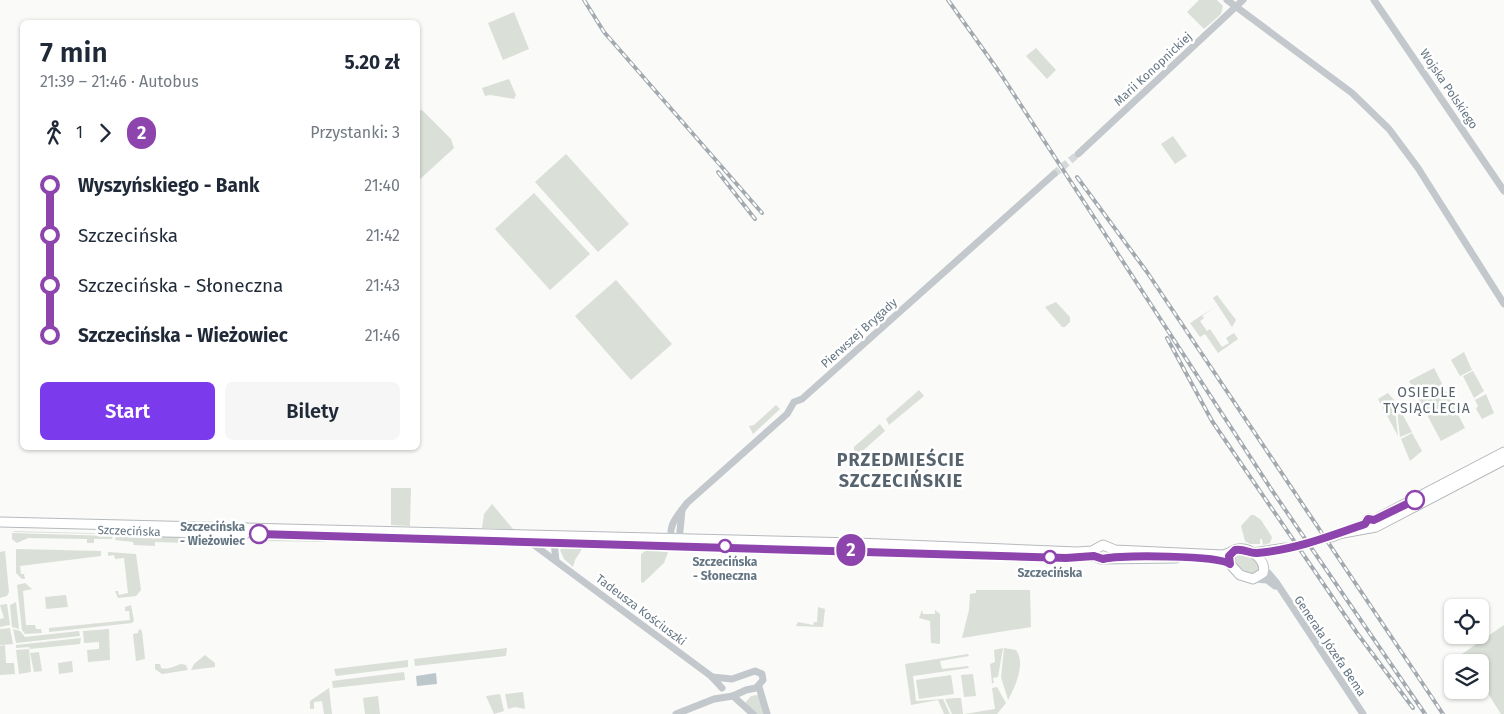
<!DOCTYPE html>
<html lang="pl">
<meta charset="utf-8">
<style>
body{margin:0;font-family:"Fira Sans",sans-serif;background:#f6f6f7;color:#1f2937;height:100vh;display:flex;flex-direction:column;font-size:19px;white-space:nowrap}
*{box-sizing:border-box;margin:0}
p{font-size:16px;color:#747a83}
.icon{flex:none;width:28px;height:28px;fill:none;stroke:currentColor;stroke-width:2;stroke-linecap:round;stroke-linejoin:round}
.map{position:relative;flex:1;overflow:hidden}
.sheet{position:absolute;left:20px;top:20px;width:400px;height:430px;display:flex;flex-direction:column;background:#fff;border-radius:8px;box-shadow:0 1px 4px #0004}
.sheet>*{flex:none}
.badge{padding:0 10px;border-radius:16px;font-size:18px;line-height:32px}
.fabs{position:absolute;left:1444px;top:599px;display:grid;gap:10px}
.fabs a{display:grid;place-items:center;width:45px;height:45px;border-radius:8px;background:#fff;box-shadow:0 1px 4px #0004;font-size:25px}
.map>.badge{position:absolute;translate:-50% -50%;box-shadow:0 0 0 2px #fff}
.legs{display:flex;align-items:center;gap:8px;height:55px;padding:0 20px;font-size:16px}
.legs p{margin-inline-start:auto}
.head{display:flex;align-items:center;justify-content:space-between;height:85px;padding:0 20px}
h1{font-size:28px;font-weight:600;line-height:38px}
.primary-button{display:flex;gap:10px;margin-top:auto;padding:10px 20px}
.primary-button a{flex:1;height:58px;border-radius:8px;background:#7c3aed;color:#fff;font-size:20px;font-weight:600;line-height:58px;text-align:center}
.primary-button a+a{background:#f6f6f7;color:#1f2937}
ul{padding:0 20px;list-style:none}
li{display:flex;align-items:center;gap:18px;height:50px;font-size:19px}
li i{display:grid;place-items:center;width:8px;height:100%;margin:0 6px;background:currentColor}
li i::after{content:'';width:12px;height:12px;margin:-6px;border:4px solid;border-radius:50%;background:#fff}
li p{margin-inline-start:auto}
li:first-child i{background:linear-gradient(#0000 50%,currentColor 0)}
li:last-child i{background:linear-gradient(currentColor 50%,#0000 0)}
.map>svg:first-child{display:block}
.green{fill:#dadfd7}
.water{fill:#bbc7cb}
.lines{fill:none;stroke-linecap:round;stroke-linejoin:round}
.minor-tunnel{stroke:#d5d9db;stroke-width:7;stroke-dasharray:7 3.5;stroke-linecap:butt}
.major-tunnel{stroke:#d5d9db;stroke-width:9;stroke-dasharray:9 4.5;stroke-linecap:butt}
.major-casing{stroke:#b5babe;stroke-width:11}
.minor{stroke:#c3c8cc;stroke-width:7}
.major{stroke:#fff;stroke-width:9}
.rail-casing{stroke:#a2aab0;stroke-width:4}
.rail{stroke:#fff;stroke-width:2;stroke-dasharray:5.5;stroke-linecap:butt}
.line-1-casing{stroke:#fff;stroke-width:11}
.line-1{stroke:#8e44ad;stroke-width:8}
.stop-1-dot{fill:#fff;stroke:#8e44ad;stroke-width:2.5}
.labels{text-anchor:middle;stroke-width:5;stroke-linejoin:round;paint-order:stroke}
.street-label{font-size:12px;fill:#657683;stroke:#fff}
.stop-label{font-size:12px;font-weight:bold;fill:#657683;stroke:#fff}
.neighbourhood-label{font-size:14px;letter-spacing:1px;fill:#57646e;stroke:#fff}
.district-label{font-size:18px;font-weight:bold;letter-spacing:1px;fill:#57646e;stroke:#fff}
</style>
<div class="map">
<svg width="1504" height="714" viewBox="0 0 1504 714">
<rect width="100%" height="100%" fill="#fafaf8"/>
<g class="green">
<polygon points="1199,0 1217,0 1223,6 1221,14 1204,29 1187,12"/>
<polygon points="514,12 529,49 503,60 488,23"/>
<polygon points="1036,48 1056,70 1047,79 1026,56"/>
<polygon points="509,79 516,95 514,99 490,95 485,96 482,88"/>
<polygon points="418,110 422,110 451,139 454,148 418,181"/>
<polygon points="1173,136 1187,156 1175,164 1161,144"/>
<polygon points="566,154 629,224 598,252 535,182"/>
<polygon points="534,193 590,254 550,290 495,229"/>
<polygon points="616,280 672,344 631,380 575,316"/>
<polygon points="1217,295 1236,320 1232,327 1213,298"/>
<polygon points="1056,302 1070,317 1070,322 1065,327 1062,327 1045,307"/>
<polygon points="1216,306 1202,316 1204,318 1200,321 1207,331 1210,329 1222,347 1229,343 1226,338 1234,333 1238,339 1218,353 1205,334 1200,337 1190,323"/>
<polygon points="1464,352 1472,370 1460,376 1451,360"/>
<polygon points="1434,368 1465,428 1441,441 1409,381"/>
<polygon points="1473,371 1484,391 1474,398 1463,376"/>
<polygon points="919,390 924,396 889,425 886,419"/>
<polygon points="1388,393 1394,400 1398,436 1378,399"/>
<polygon points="1486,394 1494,413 1482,419 1476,409 1478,406 1475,400"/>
<polygon points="1396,402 1412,432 1400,437"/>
<polygon points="776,405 780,409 753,434 749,426 754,425"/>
<polygon points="880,424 885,431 858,455 854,453 854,447"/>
<polygon points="1412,433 1422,451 1410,461 1401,439"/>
<polygon points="391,488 411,488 410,526 391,525"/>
<polygon points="492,504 513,529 482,528 484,514"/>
<polygon points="1251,515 1254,515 1261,520 1272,537 1270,543 1263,545 1262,539 1260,539 1260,544 1250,544 1245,541 1241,526"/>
<polygon points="14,531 200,536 198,538 184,536 13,532"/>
<polygon points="12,533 111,536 113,536 112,539 94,539 94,543 87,543 87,539 28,538 17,543 12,539"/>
<polygon points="116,536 183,537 190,541 188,547 186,543 155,542 155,546 134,545 133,542 115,540"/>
<polygon points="274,537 323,539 327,542 267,541"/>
<polygon points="562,548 582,549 575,560 573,567 564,559 560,550"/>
<polygon points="16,549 101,551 101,556 20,566 21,574 24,574 25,579 22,579 16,573"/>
<polygon points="647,550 668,552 664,563 643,583 641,582 641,554"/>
<polygon points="5,551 9,592 7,596 0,598 0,552"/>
<polygon points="108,552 136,554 141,590 136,596 118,598 115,591 118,591 119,595 128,593 124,558 115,559 114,555 108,556"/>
<polygon points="1238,552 1253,557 1260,565 1259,571 1253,575 1237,567 1234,555"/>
<polygon points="25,583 32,589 23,591 26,625 35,625 36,629 41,629 42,633 25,634 22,630 17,585"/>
<polygon points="976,590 1030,590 1031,627 962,638 969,610 970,594 976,593"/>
<polygon points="66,595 68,607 46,609 45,597"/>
<polygon points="16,602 19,629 12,627 10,605"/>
<polygon points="7,604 10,625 0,627 0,619 4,618 0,605"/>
<polygon points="131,605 134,621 132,623 49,632 49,628 130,620 129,611 125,611 125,607"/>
<polygon points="818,607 825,609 823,627 796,626 798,622 813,625 814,622 817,622"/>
<polygon points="922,610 923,614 935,614 935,610 940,614 940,644 931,643 930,621 919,618"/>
<polygon points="1504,625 1504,714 1501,714 1480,681 1480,662 1468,662 1462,654"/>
<polygon points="10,628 13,644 0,645 0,629"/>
<polygon points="13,629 20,631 25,637 79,631 80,636 16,643"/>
<polygon points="109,629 110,660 88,662 87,650 99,649 99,642 84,643 83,631"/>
<polygon points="139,629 142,631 145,659 136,661 133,634 138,633"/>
<polygon points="81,638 80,644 30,649 29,647 16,648 16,645"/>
<polygon points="5,645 6,663 14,663 15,674 0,675 0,646"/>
<polygon points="507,648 506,656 415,666 414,659"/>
<polygon points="1003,648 998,677 993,678 994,683 992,683 990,664 995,662 994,650"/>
<path d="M 1004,648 L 1016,650 C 1026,664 1015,687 1008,700 L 1001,677 Z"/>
<polygon points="29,649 31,672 19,674 16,650"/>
<polygon points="39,652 42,671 34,672 30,653"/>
<polygon points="968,654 969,656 940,661 942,669 968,666 969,668 913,676 916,701 943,699 950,714 944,714 938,700 911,705 905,664"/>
<polygon points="205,655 215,663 215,667 191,670 194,664"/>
<polygon points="408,660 408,667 336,676 334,669"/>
<polygon points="72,661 73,672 59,674 58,663"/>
<path d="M 160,664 L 161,668 C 169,670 174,666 181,664 L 186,665 L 188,670 L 162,674 L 155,669 L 155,664 Z"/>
<polygon points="404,672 405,680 333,688 332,681"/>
<polygon points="973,674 976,696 964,697 961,675"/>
<polygon points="951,675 954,694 919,699 916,680"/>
<polygon points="997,687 1006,703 997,714 964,714 995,709 992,688"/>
<polygon points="329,688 332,714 324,714 322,701 314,702 314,709 310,709 310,701"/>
<polygon points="523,692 525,709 515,707 508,709 505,694"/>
<polygon points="500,694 504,711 494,714 486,696"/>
<polygon points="757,695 759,696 765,714 756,714 745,703 751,696"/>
<polygon points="378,696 380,714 365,714 363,698"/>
<polygon points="956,698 961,698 963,714 952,714 945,699"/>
</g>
<polygon class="water" points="436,673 437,684 417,686 416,676"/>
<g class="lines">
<polyline class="minor-tunnel" points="1054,174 1078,154"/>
<polyline class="major-tunnel" points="1286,548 1332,537"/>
<g class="major-casing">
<g id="major">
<polyline points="1374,520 1504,452"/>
<path d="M 0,522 L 857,543 L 1077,552 L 1092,551 L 1103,545 L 1115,550 L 1223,555 C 1229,554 1232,550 1238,549 C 1250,547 1267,560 1263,573 L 1253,579 L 1240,575 L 1230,564 L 1230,553"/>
<polyline points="126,531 245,534"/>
<polyline points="1343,533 1376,527 1504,460"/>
<polyline points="1332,537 1365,524 1368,519 1374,520"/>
<polyline points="438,539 752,547"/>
<polyline points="808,549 900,551"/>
<polyline points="950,553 992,554"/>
<polyline points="1253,553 1286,548"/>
<polyline points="1010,554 1067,557 1094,556 1101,559 1176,558"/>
</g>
</g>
<g class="minor">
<polyline points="1227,0 1352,93 1389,129 1418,168 1504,304"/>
<polyline points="1374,0 1504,191"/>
<polyline points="1078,154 1243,0"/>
<polyline points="679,541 682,510"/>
<polyline points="530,542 711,676 722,688"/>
<polyline points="554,542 556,561"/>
<path d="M 672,543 C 667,524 678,516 687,503 L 787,414 L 794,402 L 802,399 L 1054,174"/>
<polyline points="1264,568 1276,582 1363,714"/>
<polyline points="1253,579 1267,580 1275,586"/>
<polyline points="759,687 767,714"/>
<polyline points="733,696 753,714"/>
<polyline points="676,714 714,699 733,696 746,690 756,688 763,680 762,674 755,671 732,679 712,677"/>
</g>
<use href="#major" class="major"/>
<g class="rail-casing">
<g id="rail">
<polyline points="584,0 604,32 762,213"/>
<polyline points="948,0 1000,73 1271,489 1425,714"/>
<polyline points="718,172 755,219"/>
<polyline points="1077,177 1147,272 1443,714"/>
<polyline points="1167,338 1212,421 1357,633 1413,708"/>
</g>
</g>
<use href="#rail" class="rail"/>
</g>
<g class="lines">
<g class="line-1-casing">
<path id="line-1" d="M 259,534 L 1066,558 L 1094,556 L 1103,559 C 1122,555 1217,555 1230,564 L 1229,556 L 1235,550 C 1244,548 1250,554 1257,553 C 1294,550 1331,536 1365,524 L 1368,519 L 1374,520 L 1415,500"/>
</g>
<use href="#line-1" class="line-1"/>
</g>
<g class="stop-1-dot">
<circle cx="1415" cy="500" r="9"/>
<circle cx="259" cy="534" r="9"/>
<circle cx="725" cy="546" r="6"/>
<circle cx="1050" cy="557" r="6"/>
</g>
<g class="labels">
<g class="street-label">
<text transform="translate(1153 69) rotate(-43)" y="4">Marii Konopnickiej</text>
<text transform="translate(1449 89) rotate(56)" y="4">Wojska Polskiego</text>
<text transform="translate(859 333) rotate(-42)" y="4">Pierwszej Brygady</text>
<text transform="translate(129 531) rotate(2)" y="4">Szczecińska</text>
<text transform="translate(641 610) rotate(37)" y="4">Tadeusza Kościuszki</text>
<text transform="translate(1330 646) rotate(56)" y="4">Generała Józefa Bema</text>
</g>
<g class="stop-label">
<text x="245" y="531" text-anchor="end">Szczecińska<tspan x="245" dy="14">- Wieżowiec</tspan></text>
<text x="725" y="566">Szczecińska<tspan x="725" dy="14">- Słoneczna</tspan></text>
<text x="1050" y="577">Szczecińska</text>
</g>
<g class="neighbourhood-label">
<text x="1427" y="397">OSIEDLE<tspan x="1427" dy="16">TYSIĄCLECIA</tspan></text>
</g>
<g class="district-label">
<text x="901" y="466">PRZEDMIEŚCIE<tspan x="901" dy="21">SZCZECIŃSKIE</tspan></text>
</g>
</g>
</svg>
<div class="fabs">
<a><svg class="icon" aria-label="locate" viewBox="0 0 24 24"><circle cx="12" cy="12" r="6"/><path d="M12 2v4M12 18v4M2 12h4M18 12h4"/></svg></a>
<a><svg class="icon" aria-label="layers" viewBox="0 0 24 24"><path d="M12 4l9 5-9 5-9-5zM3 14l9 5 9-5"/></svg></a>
</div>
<b class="badge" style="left:851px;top:550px;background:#8e44ad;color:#fff">2</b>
<section class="sheet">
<div class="head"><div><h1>7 min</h1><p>21:39 – 21:46 · Autobus</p></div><b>5.20 zł</b></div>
<div class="legs"><svg class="icon" aria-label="walk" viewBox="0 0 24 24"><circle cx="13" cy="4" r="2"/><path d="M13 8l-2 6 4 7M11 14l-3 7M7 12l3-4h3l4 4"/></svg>1<svg class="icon" aria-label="forward" viewBox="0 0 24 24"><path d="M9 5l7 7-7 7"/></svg><b class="badge" style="background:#8e44ad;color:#fff">2</b><p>Przystanki: 3</p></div>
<ul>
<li><i style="color:#8e44ad"></i><b>Wyszyńskiego - Bank</b><p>21:40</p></li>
<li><i style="color:#8e44ad"></i><span>Szczecińska</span><p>21:42</p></li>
<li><i style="color:#8e44ad"></i><span>Szczecińska - Słoneczna</span><p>21:43</p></li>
<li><i style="color:#8e44ad"></i><b>Szczecińska - Wieżowiec</b><p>21:46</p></li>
</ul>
<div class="primary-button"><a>Start</a><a>Bilety</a></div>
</section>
</div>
